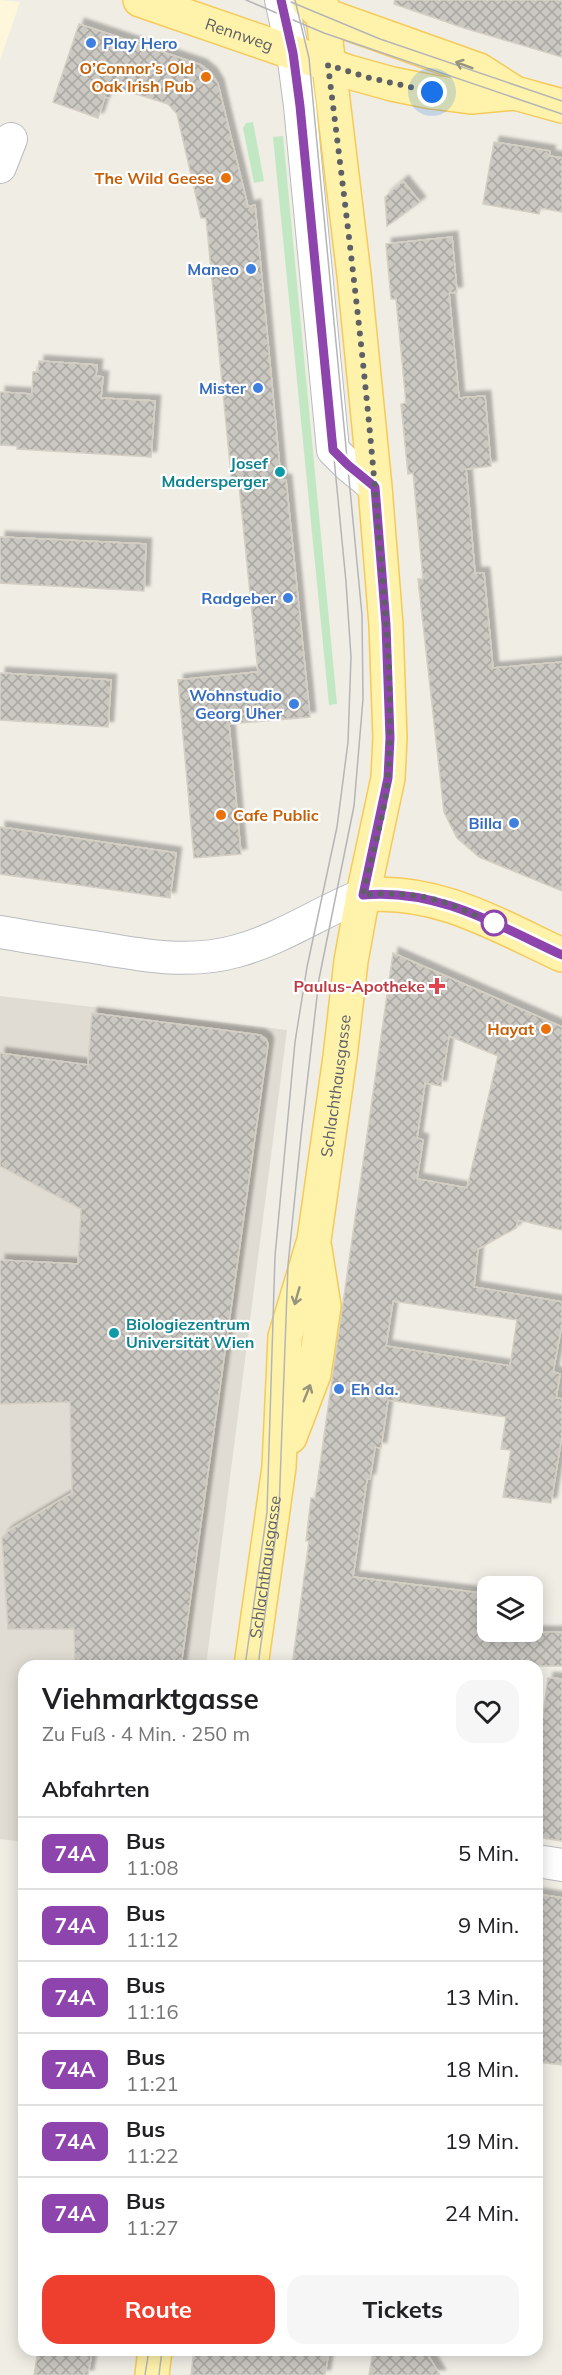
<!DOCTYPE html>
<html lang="de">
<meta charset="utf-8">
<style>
body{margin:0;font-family:Mulish,sans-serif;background:#f6f6f6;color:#202124;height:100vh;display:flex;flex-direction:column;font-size:22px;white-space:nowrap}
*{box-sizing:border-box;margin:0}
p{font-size:20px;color:#757577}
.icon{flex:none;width:33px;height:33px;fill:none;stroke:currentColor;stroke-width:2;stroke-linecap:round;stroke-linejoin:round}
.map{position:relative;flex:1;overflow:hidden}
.sheet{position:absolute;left:18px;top:1660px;width:525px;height:696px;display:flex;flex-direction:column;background:#fff;border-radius:18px;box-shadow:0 3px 15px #0003}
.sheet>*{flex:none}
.badge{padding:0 12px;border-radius:9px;font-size:21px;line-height:39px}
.tools{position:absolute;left:477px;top:1576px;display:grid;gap:12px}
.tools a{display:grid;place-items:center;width:66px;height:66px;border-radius:12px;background:#fff;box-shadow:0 3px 15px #0003;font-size:30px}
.you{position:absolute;width:30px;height:30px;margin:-15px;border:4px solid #fff;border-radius:50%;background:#1a73e8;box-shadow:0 0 0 9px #1a73e833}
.map>.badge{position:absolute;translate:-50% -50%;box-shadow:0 0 0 3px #fff}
h2{padding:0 24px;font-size:22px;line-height:54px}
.round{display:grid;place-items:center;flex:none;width:63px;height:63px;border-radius:18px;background:#f6f6f6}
.headline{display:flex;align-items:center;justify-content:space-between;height:102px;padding:0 24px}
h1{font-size:28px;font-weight:700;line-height:45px}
.primary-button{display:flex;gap:12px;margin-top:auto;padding:12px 24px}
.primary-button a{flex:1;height:69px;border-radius:18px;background:#ed3e2e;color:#fff;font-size:24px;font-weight:700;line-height:69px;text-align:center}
.primary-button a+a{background:#f6f6f6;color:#202124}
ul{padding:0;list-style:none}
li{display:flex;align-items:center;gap:18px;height:72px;padding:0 24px;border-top:2px solid #e0e0e0}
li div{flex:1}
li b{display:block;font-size:22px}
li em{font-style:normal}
li .badge{min-width:66px;font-weight:700;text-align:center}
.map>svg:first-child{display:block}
.commercial{fill:#fff7db}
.education{fill:#e0dcd3}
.grass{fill:#c1e8c2}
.building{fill:url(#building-cross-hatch);stroke:#d5cfc3;stroke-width:1.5;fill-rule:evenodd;filter:url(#shadow)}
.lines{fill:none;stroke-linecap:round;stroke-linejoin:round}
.minor-casing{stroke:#b8bbbf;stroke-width:34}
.major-casing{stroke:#f5ca59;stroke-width:36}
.minor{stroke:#fff;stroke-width:32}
.major{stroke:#fff2ab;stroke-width:33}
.tram{stroke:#b4b5b6;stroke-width:1.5}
.oneway{stroke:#96947e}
.line-casing{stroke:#fff;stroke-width:14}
.line{stroke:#8e44ad;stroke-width:9}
.walk{stroke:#5d6166;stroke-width:6;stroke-dasharray:0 10.8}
.shop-dot{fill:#3f7fe0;stroke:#fff;stroke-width:2}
.food-dot{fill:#e8710a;stroke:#fff;stroke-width:2}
.culture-dot{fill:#0f9aa8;stroke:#fff;stroke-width:2}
.stop-dot{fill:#fff;stroke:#8e44ad;stroke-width:3}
.health-dot{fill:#e0444e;stroke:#fff;stroke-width:2}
.labels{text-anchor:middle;stroke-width:4.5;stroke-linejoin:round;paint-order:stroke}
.street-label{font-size:16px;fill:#5d6166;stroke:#fff}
.shop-label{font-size:16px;font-weight:bold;fill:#366cbe;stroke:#fff;text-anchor:end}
.food-label{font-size:16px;font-weight:bold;fill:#c56008;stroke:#fff;text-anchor:end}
.culture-label{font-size:16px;font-weight:bold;fill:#0d838f;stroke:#fff;text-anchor:end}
.health-label{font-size:16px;font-weight:bold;fill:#be3a42;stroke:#fff;text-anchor:end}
</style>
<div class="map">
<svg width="562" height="2375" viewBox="0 0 562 2375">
<defs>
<pattern id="building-cross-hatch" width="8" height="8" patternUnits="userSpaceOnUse" patternTransform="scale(1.5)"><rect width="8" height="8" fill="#cbc8c2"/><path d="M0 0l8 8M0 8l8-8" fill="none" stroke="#a8a6a1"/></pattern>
<filter id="shadow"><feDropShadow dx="5.5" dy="-5.5" stdDeviation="1.5" flood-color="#0004"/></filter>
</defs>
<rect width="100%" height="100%" fill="#f0ede5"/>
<polygon class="commercial" points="0,0 20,2 0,60"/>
<polygon class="education" points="0,996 287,1030 206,1666 24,1666 24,1842 0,1839"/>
<g class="grass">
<polygon points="253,122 264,181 254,183 243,128 246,123"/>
<polygon points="283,136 337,704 329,705 273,137"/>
</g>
<g class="building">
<polygon points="395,0 562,0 562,57 464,28 394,4"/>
<polygon points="79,24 201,65 211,73 218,84 248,207 255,205 281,480 286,480 310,717 229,724 241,854 194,858 178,680 258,672 239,485 232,485 206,218 201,218 177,114 168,104 114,87 110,98 105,97 98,118 53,102"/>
<polygon points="494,142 550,151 549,156 562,158 562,212 541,208 539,214 483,204"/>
<polygon points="403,181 420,202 387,226 385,197"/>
<polygon points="452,237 457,292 449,293 459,398 485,396 491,466 466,469 475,573 484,573 493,668 562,662 562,891 479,857 457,838 444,812 418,579 423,579 413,473 408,474 401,404 406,403 396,299 391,299 386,244"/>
<polygon points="39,361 97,365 96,376 103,377 101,398 155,401 151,457 17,449 17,446 0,445 0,392 32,394 33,372 38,372"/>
<polygon points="0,537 146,544 144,591 0,583"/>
<polygon points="0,673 111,680 108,727 0,720"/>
<polygon points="0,827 176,853 170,898 0,874"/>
<path d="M 393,953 L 562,1027 L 562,1230 L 518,1220 L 516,1228 L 478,1249 L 474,1287 L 562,1302 L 562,1324 L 553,1372 L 560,1374 L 556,1398 L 562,1399 L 562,1435 L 551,1503 L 503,1497 L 511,1450 L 501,1449 L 506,1417 L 388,1400 L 381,1448 L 375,1447 L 370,1479 L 367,1479 L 353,1577 L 488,1594 L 488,1632 L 562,1632 L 562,1666 L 292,1666 L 309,1541 L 306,1541 L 311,1498 L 315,1499 ZM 449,1036 L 498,1056 L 467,1188 L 417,1179 L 423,1140 L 417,1138 L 425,1083 L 441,1086 ZM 393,1301 L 517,1320 L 510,1366 L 386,1346 Z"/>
<polygon points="92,1013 260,1035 266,1039 268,1044 181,1666 75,1666 74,1629 8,1629 2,1538 8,1531 72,1493 70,1402 0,1404 0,1260 78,1264 81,1209 0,1166 0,1053 88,1065"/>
<polygon points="548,1678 562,1679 562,1841 537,1837 537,1758"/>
<polygon points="537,1894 562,1898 562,2065 537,2062"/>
<polygon points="38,2350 92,2352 88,2375 34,2375"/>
<polygon points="194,2350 329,2350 325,2375 191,2375"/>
<polygon points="373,2350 425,2350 440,2375 369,2375"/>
</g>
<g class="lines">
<g class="minor-casing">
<g id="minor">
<polyline points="281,0 293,53 300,106 333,450 348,465 375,487"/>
<polyline points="0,167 11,139"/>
<path d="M 0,932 C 33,938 67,943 100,948 C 146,956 191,964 237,951 C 281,939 320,912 363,895"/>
<polyline points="537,1861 562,1865"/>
</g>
</g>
<g class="major-casing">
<g id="major">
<path id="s1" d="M 140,0 L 349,72 L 392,84 L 432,92 L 471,97 L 515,93"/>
<polyline points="309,3 322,14 479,70 515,93 562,106"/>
<path d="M 363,895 C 437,888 497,925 562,955"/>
<polyline points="290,1437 314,1374 324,1306 315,1249"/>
<path id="s2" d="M 251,1666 L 279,1467 L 285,1337 L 314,1240 L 340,1057 L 351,961 L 363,895 L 388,778 L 390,738 L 386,625 L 375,487 L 354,275 L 321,0"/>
<polyline points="152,2375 155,2350"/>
</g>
</g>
<use href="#minor" class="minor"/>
<use href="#major" class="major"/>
<g class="tram">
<polyline points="246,0 324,33 562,114"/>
<polyline points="291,2 380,39 562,101"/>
<polyline points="245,1666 267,1512 275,1256 295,1042 307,967 337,827 348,742 351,657 346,582 300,106 293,53 281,0"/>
<polyline points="258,1666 279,1510 288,1265 301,1136 319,979 354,806 363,699 362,615 316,133 309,58 295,0"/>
<polyline points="145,2375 149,2350"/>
<polyline points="159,2375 162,2350"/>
</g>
</g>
<defs><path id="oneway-shaft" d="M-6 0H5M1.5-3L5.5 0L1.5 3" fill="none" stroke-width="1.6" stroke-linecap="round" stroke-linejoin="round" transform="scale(1.5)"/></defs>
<g class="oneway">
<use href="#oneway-shaft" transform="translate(464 65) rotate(-160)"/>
<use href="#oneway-shaft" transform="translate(297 1296) rotate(106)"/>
<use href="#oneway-shaft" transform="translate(307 1393) rotate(-68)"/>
</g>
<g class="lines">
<g class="line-casing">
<path id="line" d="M 281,0 L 293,53 L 300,106 L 333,450 L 348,465 L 375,487 L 386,625 L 390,738 L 388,778 L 363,895 C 437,888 497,925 562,955"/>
</g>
<use href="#line" class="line"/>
<path class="walk" d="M 432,92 L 370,78 L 328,65 C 347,218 366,372 378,526 C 385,608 394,693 388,775 C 385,815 371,856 363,895 C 391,892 424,894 451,905 C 465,910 480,918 494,923"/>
</g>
<g class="shop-dot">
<circle cx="91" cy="43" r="6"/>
<circle cx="251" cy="269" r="6"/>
<circle cx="258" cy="388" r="6"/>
<circle cx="288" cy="598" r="6"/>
<circle cx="294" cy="704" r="6"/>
<circle cx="514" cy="823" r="6"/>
<circle cx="339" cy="1389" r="6"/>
</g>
<g class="food-dot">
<circle cx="206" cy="77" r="6"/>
<circle cx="226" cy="178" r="6"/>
<circle cx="221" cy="815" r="6"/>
<circle cx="546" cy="1029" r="6"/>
</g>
<g class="culture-dot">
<circle cx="280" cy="472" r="6"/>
<circle cx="114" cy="1333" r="6"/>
</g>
<circle class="stop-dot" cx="494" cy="923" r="12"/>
<path class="health-dot" d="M434 977h6v6h6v6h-6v6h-6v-6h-6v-6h6z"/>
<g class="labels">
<g class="street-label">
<text dy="6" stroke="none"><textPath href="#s1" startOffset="105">Rennweg</textPath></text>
<text dy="6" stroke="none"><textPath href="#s2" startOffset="588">Schlachthausgasse</textPath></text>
<text dy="6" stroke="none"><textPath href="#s2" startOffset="100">Schlachthausgasse</textPath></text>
</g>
<g class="shop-label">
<text x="103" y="49" text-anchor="start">Play Hero</text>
<text x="239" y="275">Maneo</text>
<text x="246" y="394">Mister</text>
<text x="276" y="604">Radgeber</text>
<text x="282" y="701">Wohnstudio<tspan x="282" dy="18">Georg Uher</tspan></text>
<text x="502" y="829">Billa</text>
<text x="351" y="1395" text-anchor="start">Eh da.</text>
</g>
<g class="food-label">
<text x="194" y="74">O’Connor’s Old<tspan x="194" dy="18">Oak Irish Pub</tspan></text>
<text x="214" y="184">The Wild Geese</text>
<text x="233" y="821" text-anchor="start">Cafe Public</text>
<text x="534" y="1035">Hayat</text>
</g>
<g class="culture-label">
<text x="268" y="469">Josef<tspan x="268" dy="18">Madersperger</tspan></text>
<text x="126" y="1330" text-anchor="start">Biologiezentrum<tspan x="126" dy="18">Universität Wien</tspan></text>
</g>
<g class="health-label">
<text x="425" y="992">Paulus-Apotheke</text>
</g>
</g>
</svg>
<div class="tools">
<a><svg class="icon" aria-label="layers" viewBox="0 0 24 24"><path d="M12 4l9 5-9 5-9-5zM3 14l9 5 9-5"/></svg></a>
</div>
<div class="you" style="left:432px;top:92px"></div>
<section class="sheet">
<div class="headline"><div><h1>Viehmarktgasse</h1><p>Zu Fuß · 4 Min. · 250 m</p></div><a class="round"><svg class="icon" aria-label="heart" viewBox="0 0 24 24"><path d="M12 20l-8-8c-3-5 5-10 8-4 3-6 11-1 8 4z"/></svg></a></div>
<h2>Abfahrten</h2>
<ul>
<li><span class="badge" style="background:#8e44ad;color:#fff">74A</span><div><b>Bus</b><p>11:08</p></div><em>5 Min.</em></li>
<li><span class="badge" style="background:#8e44ad;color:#fff">74A</span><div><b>Bus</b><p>11:12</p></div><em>9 Min.</em></li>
<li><span class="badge" style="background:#8e44ad;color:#fff">74A</span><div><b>Bus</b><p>11:16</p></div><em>13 Min.</em></li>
<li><span class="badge" style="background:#8e44ad;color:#fff">74A</span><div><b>Bus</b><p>11:21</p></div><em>18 Min.</em></li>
<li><span class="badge" style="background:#8e44ad;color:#fff">74A</span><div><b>Bus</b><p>11:22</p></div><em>19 Min.</em></li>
<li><span class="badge" style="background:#8e44ad;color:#fff">74A</span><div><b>Bus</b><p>11:27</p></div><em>24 Min.</em></li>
</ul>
<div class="primary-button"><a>Route</a><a>Tickets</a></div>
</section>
</div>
